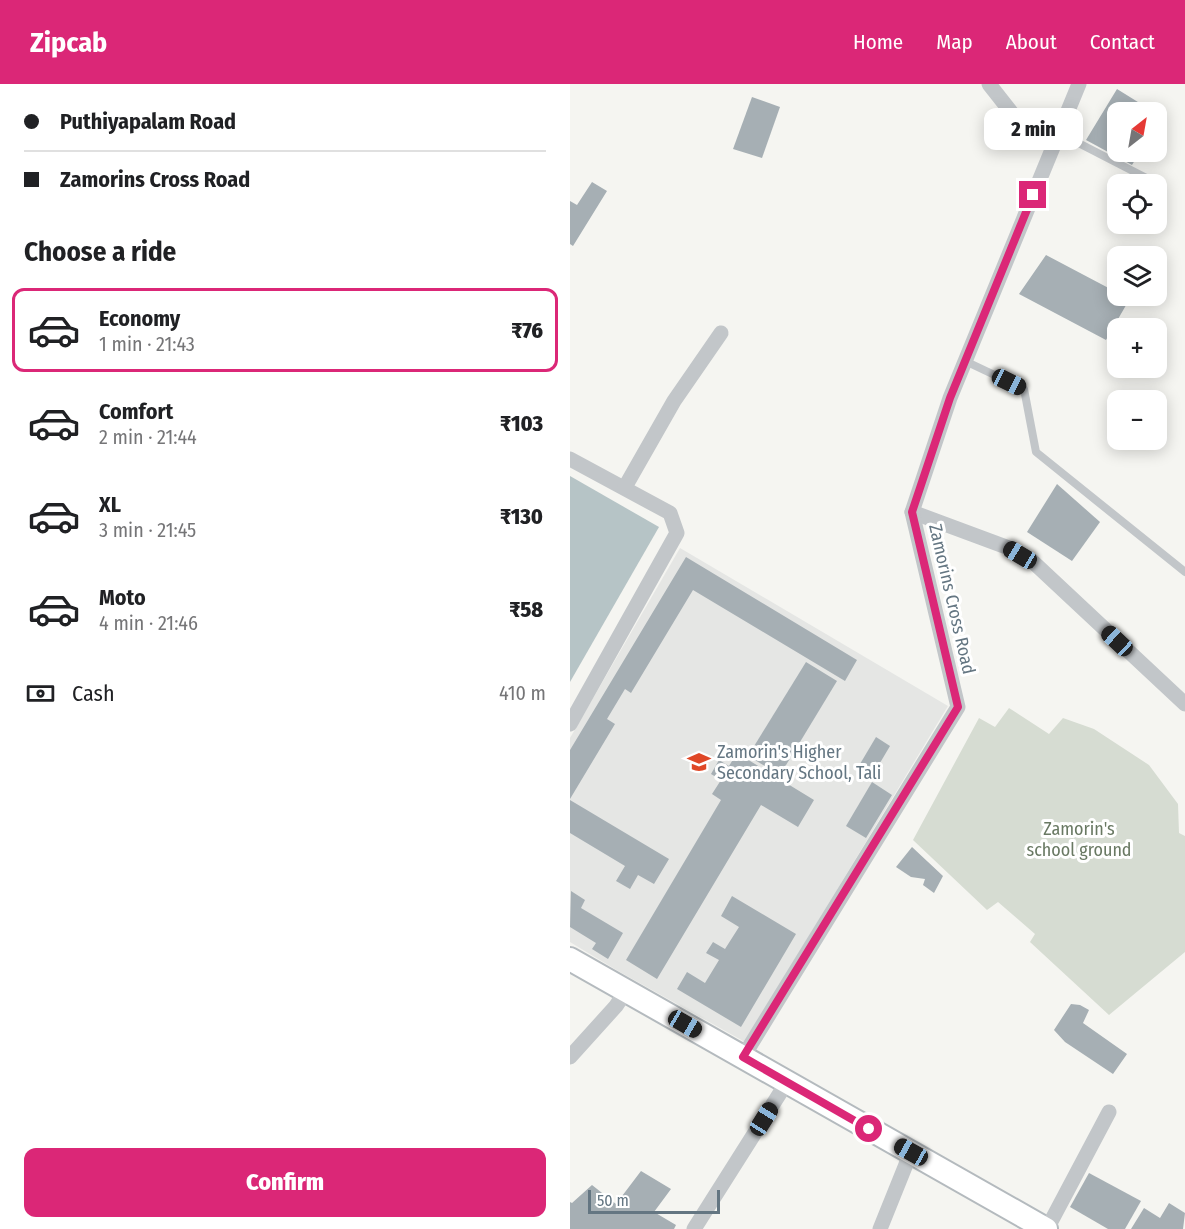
<!DOCTYPE html>
<html lang="en">
<head>
<meta charset="utf-8">
<style>
	body { margin:0; font-family:"Fira Sans Condensed",sans-serif; background:#f2f2f2; color:#202124; height:100vh; display:flex; flex-direction:column; font-size:22px; white-space:nowrap }
	* { box-sizing:border-box; margin:0 }
	p { font-size:20px; color:#757577 }
	.icon { flex:none; width:33px; height:33px; fill:none; stroke:currentColor; stroke-width:2; stroke-linecap:round; stroke-linejoin:round }
	.map { position:relative; flex:1; overflow:hidden }
	.side { display:flex; flex-direction:column; background:#fff; width:570px }
	.side>* { flex:none }
	.guide { display:grid; align-content:center; height:132px; padding:0 24px; background:#fff }
	.needle { width:39px; rotate:31deg }
	.controls { position:absolute; left:537px; top:18px; display:grid; gap:12px }
	.controls a { display:grid; place-items:center; width:60px; height:60px; border-radius:12px; background:#fff; box-shadow:0 3px 15px #0003; font-size:30px }
	.scale { position:absolute; left:18px; bottom:15px; width:132px; box-sizing:border-box; padding-left:6px; border:3px solid #647682; border-top:0; font-size:16px; line-height:21px; white-space:nowrap; color:#647682; -webkit-text-stroke:4px #fff; paint-order:stroke }
	.end { position:absolute; width:27px; height:27px; margin:-14px; border:8px solid #db2777; background:#fff; box-shadow:0 0 0 3px #fff }
	.from { border-radius:50% }
	.bubble { position:absolute; height:42px; border-radius:12px; background:#fff; box-shadow:0 3px 15px #0003; font-size:20px; font-weight:800; line-height:42px; text-align:center }
	.car { position:absolute; width:18px; height:36px; margin:-18px -9px; border-radius:8px; box-shadow:0 0 4px 2px #0007; background:linear-gradient(#222 24%,#8ab4d8 0 40%,#222 0 76%,#8ab4d8 0 86%,#222 0) }
	.guide b { display:flex; align-items:center; gap:21px; height:57px; font-size:22px }
	.guide b+b { border-top:2px solid #e0e0e0 }
	.guide i { width:15px; height:15px; background:#202124 }
	ul { padding:0; list-style:none }
	li { display:flex; align-items:center; gap:18px; height:84px; margin:0 12px 9px; padding:0 12px; border:3px solid transparent; border-radius:12px }
	li div { flex:1 }
	li b { display:block; font-size:22px }
	li em { font-style:normal; font-weight:800 }
	li.active { border-color:#db2777 }
	li>.icon { width:54px; height:54px; stroke-width:1.5 }
	h2 { padding:0 24px; font-size:27px; line-height:72px }
	.pay { display:flex; align-items:center; gap:15px; height:66px; padding:0 24px; font-size:22px }
	.pay p { margin-inline-start:auto }
	.primary-button { display:flex; gap:12px; margin-top:auto; padding:12px 24px }
	.primary-button a { flex:1; height:69px; border-radius:12px; background:#db2777; color:#fff; font-size:24px; font-weight:800; line-height:69px; text-align:center }
	header { display:flex; align-items:center; gap:36px; box-sizing:border-box; height:84px; padding:0 30px; background:#db2777; color:#fff }
	header strong { font-size:28px }
	nav { display:flex; gap:33px; margin-inline-start:auto; font-size:21px }
	main { display:flex; flex:1; min-height:0 }
	.map>svg:first-child { display:block }
	.built { fill:#e5e6e4 }
	.green { fill:#d6dcd2 }
	.water { fill:#b6c4c6 }
	.building { fill:#a6afb4 }
	.lines { fill:none; stroke-linecap:round; stroke-linejoin:round }
	.secondary-casing { stroke:#b4babe; stroke-width:26 }
	.lane { stroke:#c2c6c9; stroke-width:8 }
	.street { stroke:#c2c6c9; stroke-width:15 }
	.secondary { stroke:#fff; stroke-width:22 }
	.route { stroke:#db2777; stroke-width:8 }
	.labels { text-anchor:middle; stroke-width:6; stroke-linejoin:round; paint-order:stroke }
	.street-label { font-size:18px; fill:#647682; stroke:#fff }
	.poi-label { font-size:18px; fill:#647682; stroke:#fff; text-anchor:start }
	.park-label { font-size:18px; fill:#697963; stroke:#fff }
</style>
</head>
<body>
<header>
<strong>Zipcab</strong>
<nav><a>Home</a><a>Map</a><a>About</a><a>Contact</a></nav>
</header>
<main>
<section class="side">
<div class="guide">
<b><i class="from"></i>Puthiyapalam Road</b>
<b><i></i>Zamorins Cross Road</b>
</div>
<h2>Choose a ride</h2>
<ul>
<li class="active"><svg class="icon" aria-label="car" viewBox="0 0 24 24"><path d="M5 17H2v-5l4-1 3-4h7l3 4 3 1v5h-3M9 17h6M6 11h13"/><circle cx="7" cy="17" r="2"/><circle cx="17" cy="17" r="2"/></svg><div><b>Economy</b><p>1 min · 21:43</p></div><em>₹76</em></li>
<li><svg class="icon" aria-label="car" viewBox="0 0 24 24"><path d="M5 17H2v-5l4-1 3-4h7l3 4 3 1v5h-3M9 17h6M6 11h13"/><circle cx="7" cy="17" r="2"/><circle cx="17" cy="17" r="2"/></svg><div><b>Comfort</b><p>2 min · 21:44</p></div><em>₹103</em></li>
<li><svg class="icon" aria-label="car" viewBox="0 0 24 24"><path d="M5 17H2v-5l4-1 3-4h7l3 4 3 1v5h-3M9 17h6M6 11h13"/><circle cx="7" cy="17" r="2"/><circle cx="17" cy="17" r="2"/></svg><div><b>XL</b><p>3 min · 21:45</p></div><em>₹130</em></li>
<li><svg class="icon" aria-label="car" viewBox="0 0 24 24"><path d="M5 17H2v-5l4-1 3-4h7l3 4 3 1v5h-3M9 17h6M6 11h13"/><circle cx="7" cy="17" r="2"/><circle cx="17" cy="17" r="2"/></svg><div><b>Moto</b><p>4 min · 21:46</p></div><em>₹58</em></li>
</ul>
<div class="pay"><svg class="icon" aria-label="cash" viewBox="0 0 24 24"><path d="M3 7h18v10H3z"/><circle cx="12" cy="12" r="2"/></svg>Cash<p>410 m</p></div>
<div class="primary-button"><a>Confirm</a></div>
</section>
<div class="map">
<svg width="615" height="1145" viewBox="0 0 615 1145">
	<rect width="100%" height="100%" fill="#f5f5f1"/>
	<path class="built" d="M110 464 378 622 175 958 48 887 0 858V654Z"/>
	<path class="green" d="M439 624 479 650 493 634 524 645 579 681 608 720 609 749 615 752V868L539 931 460 858 465 850 428 818 417 826 343 756 409 634 425 643Z"/>
	<path class="water" d="M0 392 89 443 0 598Z"/>
	<g class="building">
		<path d="M547 5 584 28H548V68H570L562 81 516 56Z"/>
		<path d="M182 13 210 23 192 74 163 65Z"/>
		<path d="M22 98 37 107 3 162 0 160V117L7 121Z"/>
		<path d="M476 171 548 209V212L559 216 536 256 449 210Z"/>
		<path d="M487 400 530 438 502 477 457 448Z"/>
		<path d="M116 473 287 576 275 597 123 506 61 609 55 605 37 635 45 640 0 715V666Z"/>
		<path d="M236 578 267 597 210 691 178 672Z"/>
		<path d="M306 653 320 662 304 689 290 680Z"/>
		<path d="M167 669 244 716 228 743 191 721 87 895 56 876 151 716 142 710 151 696 141 690 149 676 159 682Z"/>
		<path d="M302 698 322 711 296 754 276 742Z"/>
		<path d="M0 716 99 775 84 800 68 791 60 805 46 797 55 782 0 749Z"/>
		<path d="M342 763 373 792 364 809 353 801 355 795 341 793 326 783Z"/>
		<path d="M1 807 15 816 11 824 53 849 38 875 22 865 26 859 0 843Z"/>
		<path d="M162 812 226 850 171 943 107 905 117 888 135 899 149 876 136 869 143 858 155 865 169 843 151 832Z"/>
		<path d="M501 920 510 921 519 926 513 939 557 970 543 990 495 958 484 946Z"/>
		<path d="M71 1087 101 1105 84 1128 106 1141 104 1145H0V1118L2 1119 22 1101 46 1120Z"/>
		<path d="M519 1089 571 1117 555 1145H538L500 1123Z"/>
		<path d="M599 1119 615 1129 613 1145H561L574 1124 590 1134Z"/>
	</g>
	<g class="lines">
		<g class="secondary-casing">
			<path id="secondary" d="M0 875 476 1145"/>
		</g>
		<g class="lane">
			<path d="M489 49 590 101"/>
			<path d="M395 277 454 305 466 368 615 488"/>
		</g>
		<g class="street">
			<path d="M419 0 445 33 472 42H492"/>
			<path d="M0 375 100 429 107 449 0 640"/>
			<path d="M55 403 104 317 151 249"/>
			<path d="M342 428 439 464 462 477 615 620"/>
			<path d="M0 973 46 922 56 907"/>
			<path d="M173 973 388 623 342 428 380 314 509 0"/>
			<path d="M124 1145 217 998"/>
			<path d="M310 1145 341 1068"/>
			<path d="M477 1145 539 1028"/>
		</g>
		<use href="#secondary" class="secondary"/>
	</g>
	<g class="lines">
		<path class="route" d="M299 1045 173 973 388 623 342 428 380 314 463 111"/>
	</g>
	<defs>
		<g id="school-bare" transform="scale(1.8)"><path d="M0-5L7-2L0 1L-7-2ZM-4 1L0 2.5L4 1V4Q0 6-4 4Z" fill="#df4726" stroke="#fff" stroke-width="2.5" paint-order="stroke"/></g>
	</defs>
	<g fill-rule="evenodd">
		<use href="#school-bare" x="129" y="678"/>
	</g>
	<g class="labels">
		<g class="street-label">
			<text transform="translate(382 515) rotate(77)" y="6">Zamorins Cross Road</text>
		</g>
		<g class="poi-label">
			<text x="147" y="674">Zamorin's Higher<tspan x="147" dy="21">Secondary School, Tali</tspan></text>
		</g>
		<g class="park-label">
			<text x="509" y="751">Zamorin's<tspan x="509" dy="21">school ground</tspan></text>
		</g>
	</g>
</svg>
<div class="controls">
<a><svg class="needle" viewBox="-14 -14 28 28"><path d="M0-13l5 13h-10z" fill="#e53935"/><path d="M0 13l5-13h-10z" fill="#757577"/></svg></a>
<a><svg class="icon" aria-label="locate" viewBox="0 0 24 24"><circle cx="12" cy="12" r="6"/><path d="M12 2v4M12 18v4M2 12h4M18 12h4"/></svg></a>
<a><svg class="icon" aria-label="layers" viewBox="0 0 24 24"><path d="M12 4l9 5-9 5-9-5zM3 14l9 5 9-5"/></svg></a>
<a>+</a>
<a>−</a>
</div>
<div class="scale">50 m</div>
<i class="end from" style="left:299px;top:1045px"></i>
<i class="end" style="left:463px;top:111px"></i>
<div class="bubble" style="left:414px;top:24px;width:99px">2 min</div>
<i class="car" style="left:439px;top:298px;rotate:116deg"></i>
<i class="car" style="left:450px;top:471px;rotate:301deg"></i>
<i class="car" style="left:547px;top:557px;rotate:313deg"></i>
<i class="car" style="left:115px;top:940px;rotate:120deg"></i>
<i class="car" style="left:194px;top:1035px;rotate:32deg"></i>
<i class="car" style="left:341px;top:1068px;rotate:299deg"></i>
</div>
</main>
</body>
</html>
